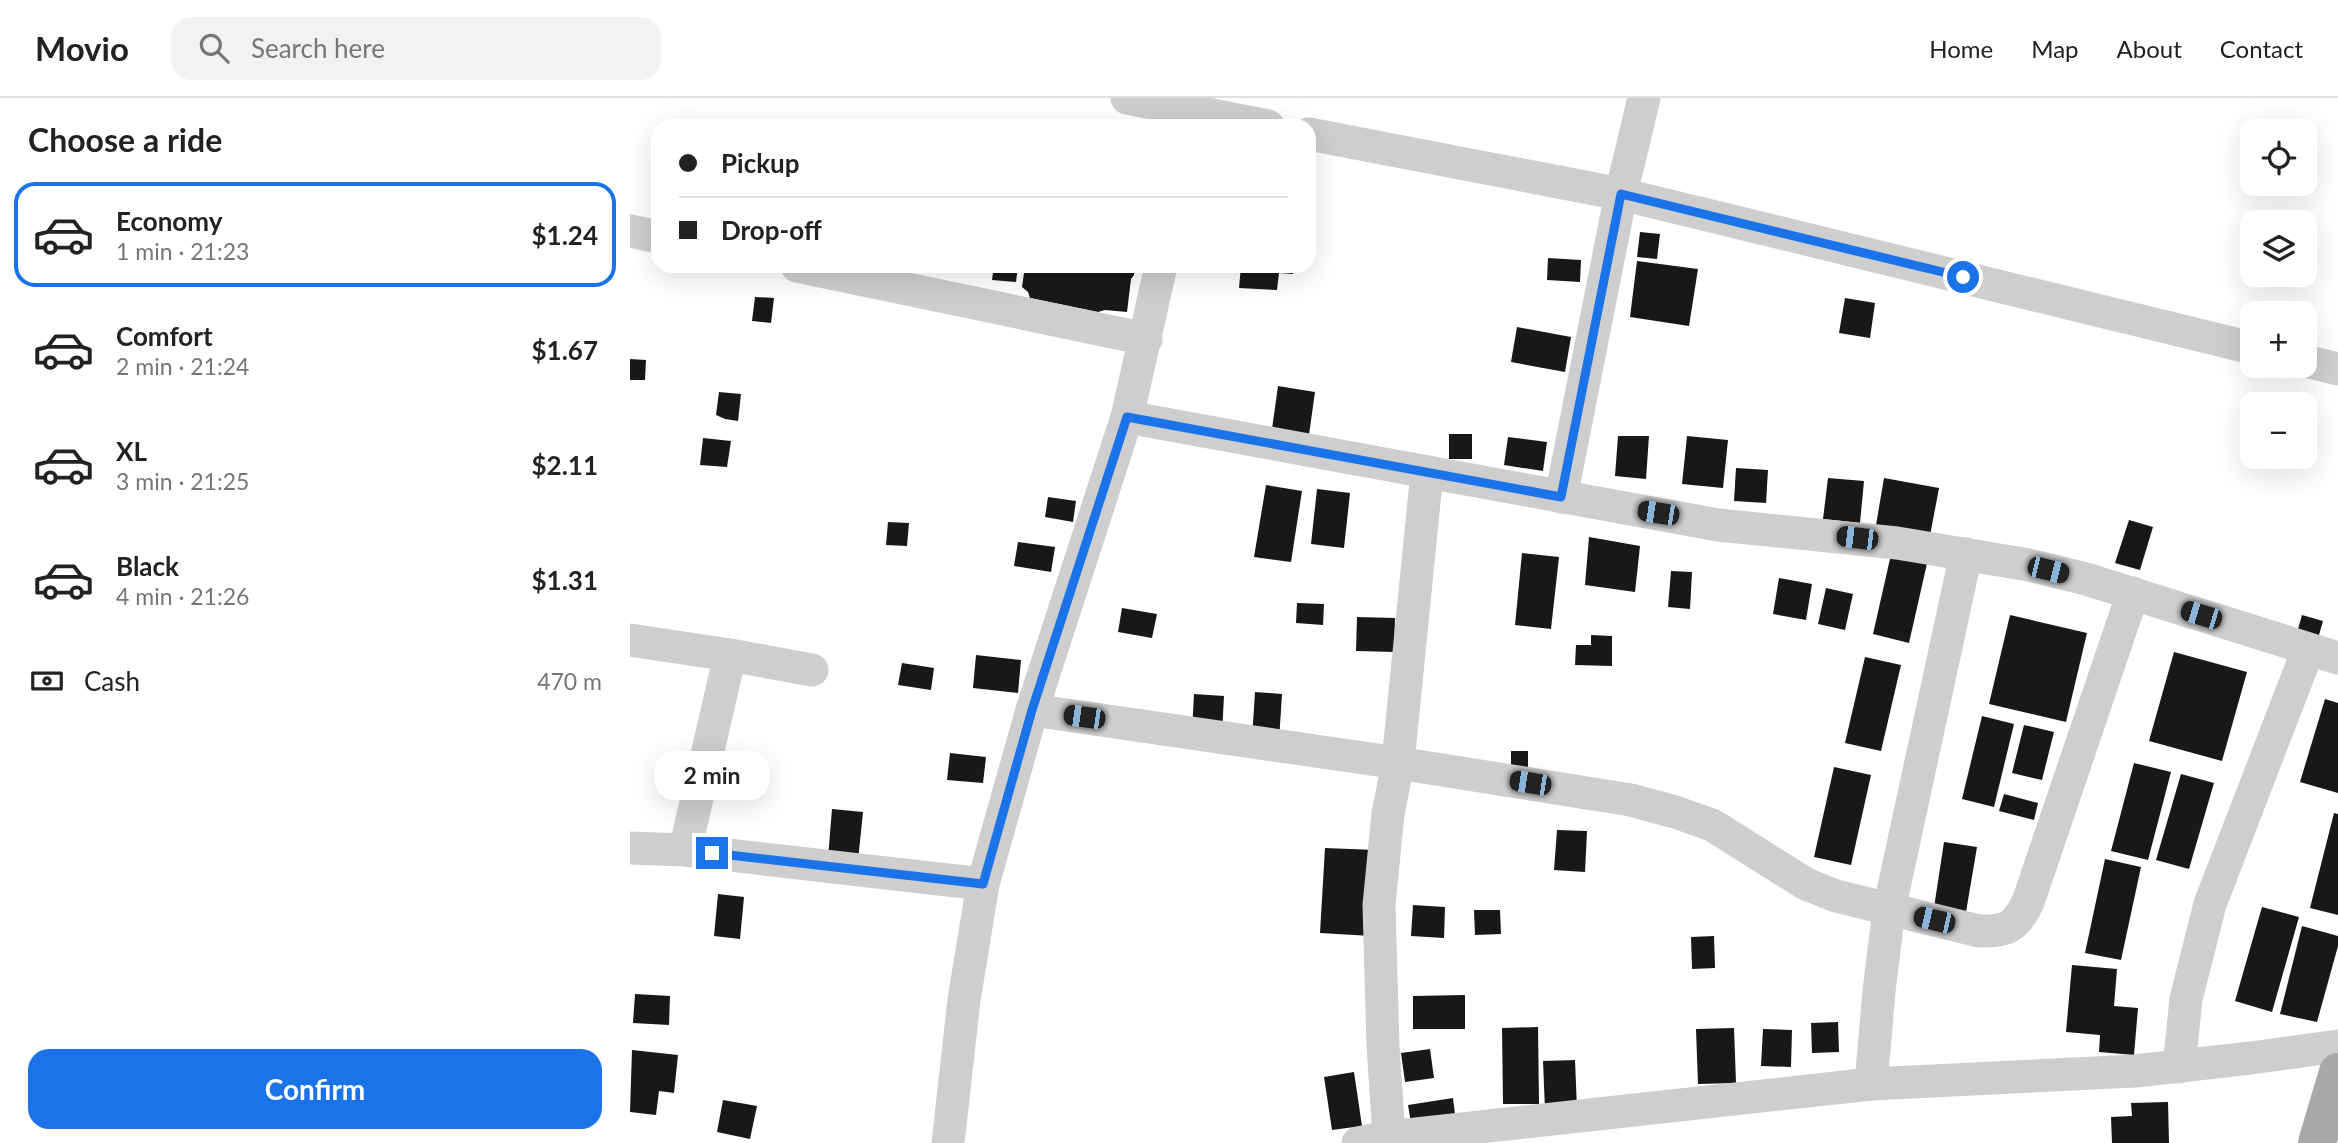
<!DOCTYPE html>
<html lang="en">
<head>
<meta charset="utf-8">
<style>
	body { margin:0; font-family:Lato,sans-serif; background:#f2f2f2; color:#222; height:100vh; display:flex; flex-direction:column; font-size:26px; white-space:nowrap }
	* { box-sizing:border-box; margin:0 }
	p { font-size:23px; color:#767676 }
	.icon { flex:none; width:38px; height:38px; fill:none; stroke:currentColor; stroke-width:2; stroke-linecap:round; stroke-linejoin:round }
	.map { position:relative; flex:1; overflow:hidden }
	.panel { display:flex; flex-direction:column; background:#fff; width:630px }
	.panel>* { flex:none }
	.banner { position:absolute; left:21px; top:21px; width:665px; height:154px; border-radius:21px; box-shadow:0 7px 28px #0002; display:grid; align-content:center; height:154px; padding:0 28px; background:#fff }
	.buttons { position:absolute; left:1610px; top:21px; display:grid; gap:14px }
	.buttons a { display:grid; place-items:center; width:77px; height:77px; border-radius:14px; background:#fff; box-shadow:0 7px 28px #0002; font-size:35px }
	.end { position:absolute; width:32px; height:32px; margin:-16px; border:9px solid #1a73e8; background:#fff; box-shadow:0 0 0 4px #fff }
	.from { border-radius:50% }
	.bubble { position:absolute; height:49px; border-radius:21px; background:#fff; box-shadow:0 7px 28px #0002; font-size:23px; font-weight:700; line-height:49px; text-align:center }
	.car { position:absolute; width:21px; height:42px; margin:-21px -10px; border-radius:9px; box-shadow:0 0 5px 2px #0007; background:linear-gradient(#222 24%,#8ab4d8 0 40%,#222 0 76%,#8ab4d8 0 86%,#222 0) }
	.banner b { display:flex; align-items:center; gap:24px; height:66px; font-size:26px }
	.banner b+b { border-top:2px solid #e0e0e0 }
	.banner i { width:18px; height:18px; background:#222 }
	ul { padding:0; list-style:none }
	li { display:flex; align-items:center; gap:21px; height:105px; margin:0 14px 10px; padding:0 14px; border:4px solid transparent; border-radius:21px }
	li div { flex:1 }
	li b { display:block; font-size:26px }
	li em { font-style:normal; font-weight:700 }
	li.active { border-color:#1a73e8 }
	li>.icon { width:63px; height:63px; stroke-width:1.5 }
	h2 { padding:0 28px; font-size:32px; line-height:84px }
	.pay { display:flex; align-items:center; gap:18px; height:77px; padding:0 28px; font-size:26px }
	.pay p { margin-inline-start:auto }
	.button { display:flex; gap:14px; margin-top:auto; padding:14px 28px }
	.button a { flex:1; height:80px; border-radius:21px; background:#1a73e8; color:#fff; font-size:28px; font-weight:700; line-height:80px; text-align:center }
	header { display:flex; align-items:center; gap:42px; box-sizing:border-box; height:98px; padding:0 35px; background:#fff; border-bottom:2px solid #e0e0e0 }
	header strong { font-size:33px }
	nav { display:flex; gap:38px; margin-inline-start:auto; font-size:24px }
	.search { width:490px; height:63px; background:#f2f2f2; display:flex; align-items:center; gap:18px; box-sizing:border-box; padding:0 24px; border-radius:21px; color:#767676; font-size:26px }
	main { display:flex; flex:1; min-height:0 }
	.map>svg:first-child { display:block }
	.building { fill:#181818 }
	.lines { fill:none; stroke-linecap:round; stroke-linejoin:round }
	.minor { stroke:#cecece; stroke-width:33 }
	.major { stroke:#a9a9a9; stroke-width:38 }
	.route { stroke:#1a73e8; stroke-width:9 }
</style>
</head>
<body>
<header>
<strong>Movio</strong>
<div class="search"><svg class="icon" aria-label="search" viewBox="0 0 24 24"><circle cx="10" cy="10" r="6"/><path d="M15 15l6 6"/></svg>Search here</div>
<nav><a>Home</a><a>Map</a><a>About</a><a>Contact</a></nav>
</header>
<main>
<section class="panel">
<h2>Choose a ride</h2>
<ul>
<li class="active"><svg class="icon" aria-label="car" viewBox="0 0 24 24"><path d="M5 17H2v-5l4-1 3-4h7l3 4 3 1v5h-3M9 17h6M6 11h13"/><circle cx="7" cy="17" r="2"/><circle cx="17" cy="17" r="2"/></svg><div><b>Economy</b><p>1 min · 21:23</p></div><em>$1.24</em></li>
<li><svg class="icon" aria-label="car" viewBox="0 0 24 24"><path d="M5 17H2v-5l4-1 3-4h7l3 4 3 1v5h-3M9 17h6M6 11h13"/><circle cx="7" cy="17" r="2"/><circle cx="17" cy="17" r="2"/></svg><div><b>Comfort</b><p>2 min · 21:24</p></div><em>$1.67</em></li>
<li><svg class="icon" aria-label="car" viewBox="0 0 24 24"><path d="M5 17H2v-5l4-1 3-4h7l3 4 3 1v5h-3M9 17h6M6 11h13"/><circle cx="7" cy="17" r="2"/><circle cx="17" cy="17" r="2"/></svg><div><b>XL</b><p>3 min · 21:25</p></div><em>$2.11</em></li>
<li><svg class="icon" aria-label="car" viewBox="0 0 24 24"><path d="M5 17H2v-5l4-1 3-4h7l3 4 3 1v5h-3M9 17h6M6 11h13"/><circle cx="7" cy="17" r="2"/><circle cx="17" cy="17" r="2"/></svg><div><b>Black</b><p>4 min · 21:26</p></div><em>$1.31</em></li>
</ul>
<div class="pay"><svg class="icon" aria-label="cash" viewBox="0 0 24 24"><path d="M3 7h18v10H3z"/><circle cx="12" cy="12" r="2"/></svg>Cash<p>470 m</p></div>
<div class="button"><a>Confirm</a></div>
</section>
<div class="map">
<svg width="1708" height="1045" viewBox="0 0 1708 1045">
	<rect width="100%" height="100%" fill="#fff"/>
	<g class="building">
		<path d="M1010 134 1030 136 1027 161 1007 159Z"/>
		<path d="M918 160 951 162 950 184 917 182Z"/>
		<path d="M1007 163 1068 171 1059 228 1000 219Z"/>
		<path d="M364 168H388L386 184 362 182Z"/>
		<path d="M395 168H505L504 177 501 181 497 214 475 212 468 214 400 200 398 194 392 189Z"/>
		<path d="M611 168H663V176L649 175 647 192 609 190Z"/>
		<path d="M125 199 144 200 141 225 122 223Z"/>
		<path d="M1215 200 1245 205 1240 240 1209 235Z"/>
		<path d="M887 229 941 239 935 274 881 264Z"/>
		<path d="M0 261 16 262 15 282H0Z"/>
		<path d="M648 288 685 294 678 344 641 338Z"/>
		<path d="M89 294 111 296 108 323 95 321 86 317Z"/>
		<rect x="819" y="336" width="23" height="25"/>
		<path d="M988 338H1019L1016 381 985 378Z"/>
		<path d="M1057 338 1098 342 1093 390 1052 386Z"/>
		<path d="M878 339 917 344 913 373 874 367Z"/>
		<path d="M73 340 101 343 97 369 70 367Z"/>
		<path d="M1106 370 1138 372 1136 405 1104 403Z"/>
		<path d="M1198 380 1234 383 1230 425 1193 421Z"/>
		<path d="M1254 380 1309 390 1299 443 1245 433Z"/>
		<path d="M636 387 672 393 661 464 624 459Z"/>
		<path d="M687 391 720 395 714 450 681 446Z"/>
		<path d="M418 399 446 403 443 424 415 419Z"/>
		<path d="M1499 422 1523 429 1510 472 1485 465Z"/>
		<path d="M258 424 279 425 277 448 256 447Z"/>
		<path d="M959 439 1010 448 1005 494 955 487Z"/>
		<path d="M388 444 425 449 421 474 384 468Z"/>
		<path d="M1262 452 1298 461 1279 545 1243 536Z"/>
		<path d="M892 455 929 459 921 531 885 527Z"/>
		<path d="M1041 473 1062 474 1060 511 1038 509Z"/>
		<path d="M1149 480 1182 486 1176 522 1143 516Z"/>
		<path d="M1196 490 1223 496 1215 532 1188 526Z"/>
		<path d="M667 505 694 506 693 527 666 525Z"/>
		<path d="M492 510 527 516 522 540 488 534Z"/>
		<path d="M1380 517 1457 535 1436 624 1359 606Z"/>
		<path d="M1672 517 1693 523 1687 544 1666 538Z"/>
		<path d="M727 519 765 520 764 554 726 553Z"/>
		<path d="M961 537 982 538V568L945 567 946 547H961Z"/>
		<path d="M1544 554 1617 574 1592 663 1519 643Z"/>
		<path d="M346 557 391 562 388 595 343 590Z"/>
		<path d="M1235 559 1271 567 1251 653 1215 645Z"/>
		<path d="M272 565 304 570 301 592 268 587Z"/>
		<path d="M625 594 652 596 649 643 622 641Z"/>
		<path d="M564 596 594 598 592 636 562 634Z"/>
		<path d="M1695 601 1708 605V695L1670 684Z"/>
		<path d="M1352 618 1384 626 1364 709 1332 701Z"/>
		<path d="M1394 627 1424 634 1412 682 1382 675Z"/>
		<path d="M881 653H898V678L881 677Z"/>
		<path d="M320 655 356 659 353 685 317 682Z"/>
		<path d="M1504 665 1541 674 1518 762 1481 753Z"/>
		<path d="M1204 669 1241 677 1221 767 1184 759Z"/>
		<path d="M1551 676 1584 685 1559 771 1526 762Z"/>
		<path d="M1374 696 1408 705 1404 722 1369 713Z"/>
		<path d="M202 711 233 714 228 763 198 760Z"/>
		<path d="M1704 715 1708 716V817L1680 810Z"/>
		<path d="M927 732 957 733 955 774 924 772Z"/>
		<path d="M1314 744 1347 749 1335 820 1303 816Z"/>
		<path d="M695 750 746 752 741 838 690 835Z"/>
		<path d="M1475 761 1511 769 1491 862 1455 855Z"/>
		<path d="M88 796 114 799 110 841 84 838Z"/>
		<path d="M783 807 815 809 814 840 781 838Z"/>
		<path d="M1632 809 1669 819 1642 914 1605 903Z"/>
		<path d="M844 812H870L871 836 845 837Z"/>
		<path d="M1672 828 1708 838V848L1687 924 1650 916Z"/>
		<path d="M1084 838 1085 870 1062 871 1061 839Z"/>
		<path d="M1442 867 1487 871 1484 908 1508 910 1504 957 1469 954 1470 937 1436 934Z"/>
		<path d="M5 896 40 898 39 927 3 925Z"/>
		<path d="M835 897V931H783V898Z"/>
		<path d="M1208 924 1209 954 1182 955 1181 925Z"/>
		<path d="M908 929 909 1006H873L872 930Z"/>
		<path d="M1104 930 1106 985 1068 986 1066 931Z"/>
		<path d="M1133 931 1162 932 1161 969 1131 968Z"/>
		<path d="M800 951 804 980 775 984 771 955Z"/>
		<path d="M2 952 48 957 44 995 29 993 26 1017 0 1014Z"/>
		<path d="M945 962 947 1011 915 1012 913 963Z"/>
		<path d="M724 974 732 1028 702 1032 694 979Z"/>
		<path d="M823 1000 826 1024 782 1031 778 1007Z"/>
		<path d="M93 1002 127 1008 120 1041 87 1034Z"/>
		<path d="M1538 1004 1539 1045H1482L1481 1019 1502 1018 1501 1005Z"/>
	</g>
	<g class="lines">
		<g class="minor">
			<path d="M497 0 638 28"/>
			<path d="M679 36 991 96 1622 250"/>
			<path d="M0 133 28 139"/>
			<path d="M167 168 516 241"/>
			<path d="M1675 263 1708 271"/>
			<path d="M497 319 1088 427 1267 445 1399 467 1456 481 1708 560"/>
			<path d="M931 399 991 96 1014 0"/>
			<path d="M0 542 100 557"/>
			<path d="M402 612 768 665 1001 702 1045 714 1082 727 1176 786 1206 798 1349 833C1378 833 1385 830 1398 804L1503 495"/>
			<path d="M0 750 55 752 353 786"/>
			<path d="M55 752 100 557 182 572"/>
			<path d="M1549 969 1556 901 1580 806 1678 552"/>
			<path d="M1241 986 1249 893 1259 812 1336 456"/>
			<path d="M759 1039 753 948 749 807 758 716 768 665 797 374"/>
			<path d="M318 1045 334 902 353 786 402 612 497 319 531 168"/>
			<path d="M728 1045 759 1039 1241 986 1505 973 1621 960 1708 948"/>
		</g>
		<path class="major" d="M1687 1045 1708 974"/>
	</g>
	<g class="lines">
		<path class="route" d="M82 755 353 786 402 612 497 319 931 399 991 96 1333 179"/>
	</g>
</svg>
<div class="buttons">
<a><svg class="icon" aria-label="locate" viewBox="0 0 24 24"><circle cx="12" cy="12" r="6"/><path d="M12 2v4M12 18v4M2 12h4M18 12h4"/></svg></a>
<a><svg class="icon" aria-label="layers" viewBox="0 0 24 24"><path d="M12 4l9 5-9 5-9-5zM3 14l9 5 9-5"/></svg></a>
<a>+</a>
<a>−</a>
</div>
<i class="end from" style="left:1333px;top:179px"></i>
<i class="end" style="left:82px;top:755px"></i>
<div class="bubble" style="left:24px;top:653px;width:116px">2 min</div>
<i class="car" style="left:1028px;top:415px;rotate:279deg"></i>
<i class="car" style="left:1227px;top:440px;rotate:277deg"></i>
<i class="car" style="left:1418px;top:472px;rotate:104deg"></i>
<i class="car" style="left:1571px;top:517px;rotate:287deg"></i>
<i class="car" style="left:454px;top:619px;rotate:278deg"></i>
<i class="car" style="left:900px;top:685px;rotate:279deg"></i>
<i class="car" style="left:1304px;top:822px;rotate:283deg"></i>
<div class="banner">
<b><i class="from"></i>Pickup</b>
<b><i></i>Drop-off</b>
</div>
</div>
</main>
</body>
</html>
